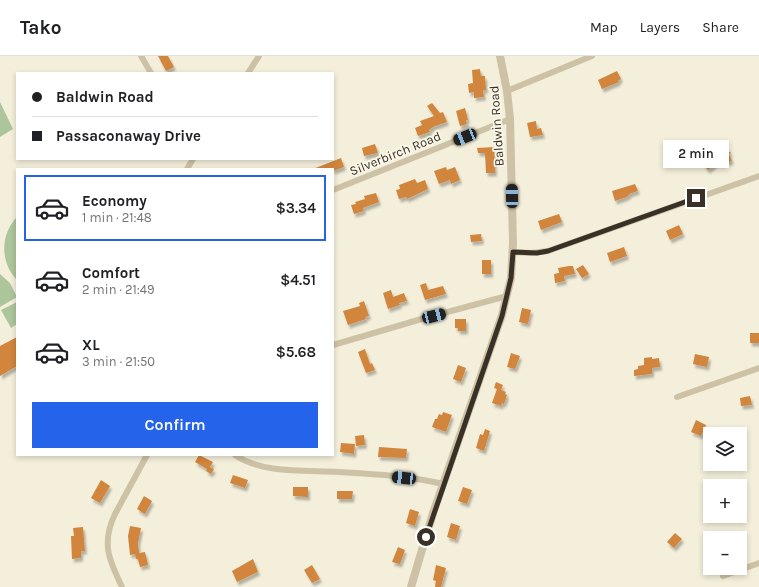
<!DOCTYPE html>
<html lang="en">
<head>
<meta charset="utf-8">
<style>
	body { margin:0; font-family:Karla,sans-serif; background:#f6f6f6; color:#202124; height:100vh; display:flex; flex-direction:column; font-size:15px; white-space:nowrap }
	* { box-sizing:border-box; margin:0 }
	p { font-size:13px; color:#757577 }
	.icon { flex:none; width:22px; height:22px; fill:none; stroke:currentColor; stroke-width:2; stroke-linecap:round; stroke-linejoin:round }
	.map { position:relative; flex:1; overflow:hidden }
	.details { position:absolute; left:16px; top:112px; width:318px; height:288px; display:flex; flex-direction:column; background:#fff; border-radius:0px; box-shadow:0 2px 6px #0003 }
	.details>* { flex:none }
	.top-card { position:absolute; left:16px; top:16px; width:318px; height:88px; border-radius:0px; box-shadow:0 2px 6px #0003; display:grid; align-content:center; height:88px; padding:0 16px; background:#fff }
	.fabs { position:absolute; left:703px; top:371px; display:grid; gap:8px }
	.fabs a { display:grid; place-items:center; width:44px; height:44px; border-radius:0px; background:#fff; box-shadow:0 2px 6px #0003; font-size:20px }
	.end { position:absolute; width:18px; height:18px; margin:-9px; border:5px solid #393127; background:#fff; box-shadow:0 0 0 2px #fff }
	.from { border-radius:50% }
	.bubble { position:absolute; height:28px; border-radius:0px; background:#fff; box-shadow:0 2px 6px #0003; font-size:13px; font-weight:600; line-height:28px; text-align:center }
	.car { position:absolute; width:12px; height:24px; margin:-12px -6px; border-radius:5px; box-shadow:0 0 3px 1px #0007; background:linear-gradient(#222 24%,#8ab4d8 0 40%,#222 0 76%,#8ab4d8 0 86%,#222 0) }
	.top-card b { display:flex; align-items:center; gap:14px; height:38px; font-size:15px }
	.top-card b+b { border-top:1px solid #e0e0e0 }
	.top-card i { width:10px; height:10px; background:#202124 }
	ul { padding:7px 0 0; list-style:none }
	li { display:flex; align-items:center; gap:12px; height:66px; margin:0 8px 6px; padding:0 8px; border:2px solid transparent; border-radius:0px }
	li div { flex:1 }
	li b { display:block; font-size:15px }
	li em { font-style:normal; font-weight:600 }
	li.on { border-color:#2563eb }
	li>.icon { width:36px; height:36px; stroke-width:1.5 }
	.cta { display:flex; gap:8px; margin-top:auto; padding:8px 16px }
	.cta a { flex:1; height:46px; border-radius:0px; background:#2563eb; color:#fff; font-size:16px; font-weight:600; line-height:46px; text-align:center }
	header { display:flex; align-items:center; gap:24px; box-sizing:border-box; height:56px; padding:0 20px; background:#fff; border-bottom:1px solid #e0e0e0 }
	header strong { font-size:19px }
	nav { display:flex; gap:22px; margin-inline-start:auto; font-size:14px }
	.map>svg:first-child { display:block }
	.green { fill:#acc59a }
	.building { fill:#d1853d; filter:url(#shadow) }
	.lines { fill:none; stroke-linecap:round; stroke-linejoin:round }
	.minor { stroke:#cec2a6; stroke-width:6 }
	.tertiary { stroke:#cec2a6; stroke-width:8 }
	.route { stroke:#393127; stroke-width:5 }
	.labels { text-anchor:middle; stroke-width:3.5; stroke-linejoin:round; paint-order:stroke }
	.street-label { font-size:13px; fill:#393127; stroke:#fbf7e8 }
</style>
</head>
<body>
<header>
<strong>Tako</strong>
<nav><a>Map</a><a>Layers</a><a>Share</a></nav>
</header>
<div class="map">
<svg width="759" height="531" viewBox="0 0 759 531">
	<defs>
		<filter id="shadow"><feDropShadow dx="2" dy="3.5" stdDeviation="1" flood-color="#0004"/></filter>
	</defs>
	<rect width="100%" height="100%" fill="#f4efdb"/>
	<g class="green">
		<path d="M0 46 13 73 0 81Z"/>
		<path d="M17 161V224C0 207 0 178 17 161Z"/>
		<path d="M0 218 10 227 17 241 0 251Z"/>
		<path d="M17 246V268L11 272 1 254Z"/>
	</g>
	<g class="building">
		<path d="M158 0H168L174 11 166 15Z"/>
		<path d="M480 13 481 20H485L486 34H483L484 41 474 42V36L469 37 468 28 473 27 472 14Z"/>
		<path d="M617 15 621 23 618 25 619 26 602 33 598 24Z"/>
		<path d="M432 47 440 57 443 56 447 66 433 71 429 74 430 76 418 80 415 72 422 69 420 65 434 60 427 50Z"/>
		<path d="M465 52 468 64H466L467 68 460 70 456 55Z"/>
		<path d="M536 65 537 73 541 72 543 79 530 81 527 67Z"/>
		<path d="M375 88 378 97 364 100 362 92Z"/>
		<path d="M494 91 495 117H486L485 97H478L477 92Z"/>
		<path d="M728 92 729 96H731L729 98 732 105 720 108V105L708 114 703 108 712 102 723 98 722 94Z"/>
		<path d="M341 102 344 111 333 115V113H313Z"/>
		<path d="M446 111 447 114 455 111 460 124 451 128 450 124 439 128 434 115Z"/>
		<path d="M415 123 417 127 425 124 428 133 407 143 406 141 399 143 396 134 400 133 399 129Z"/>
		<path d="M635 128 638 135 629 138 630 139 627 140V141L615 145 612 135Z"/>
		<path d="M376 137 379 146 363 152 364 155 354 158 351 149 356 148 355 146 365 143 364 140Z"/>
		<path d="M559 158 562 166 541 174 538 165Z"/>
		<path d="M679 169 683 178 670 184 666 175Z"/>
		<path d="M481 178 482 185 471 186 470 179Z"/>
		<path d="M624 191 627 200 610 206 607 197Z"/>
		<rect x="482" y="204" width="9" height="14"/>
		<path d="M583 209 589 218 582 222 576 213Z"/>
		<path d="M569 210H573L575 218 564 220 565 225 555 227 554 218 559 217 558 212Z"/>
		<path d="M426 227 428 234 443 230 446 238 425 244 420 229Z"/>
		<path d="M391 234 393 241 404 237 407 245 399 247 400 249 388 253 383 237Z"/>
		<path d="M364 245 369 260 365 261 366 263 348 269 343 255 360 250 359 247Z"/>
		<path d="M522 252 531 254 528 268 519 266Z"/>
		<path d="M455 263H466V275H458V272H455Z"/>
		<rect x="750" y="277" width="9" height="10"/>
		<path d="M17 281V310L0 320V290Z"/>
		<path d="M365 293 370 308 372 307 375 314 366 317 358 296Z"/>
		<path d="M511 297 520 300 515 313 507 311Z"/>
		<path d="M695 298 709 301 707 311 693 308Z"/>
		<path d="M652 301V303L659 302 660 311 652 312V318L634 320V314L638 313V310L644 309V302Z"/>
		<path d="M458 309 466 312 461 326 453 323Z"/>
		<path d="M496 326 503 329 501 334 506 336 505 338 507 339 504 348 502 347 501 350 492 347 497 333 494 332Z"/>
		<path d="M750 340 752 349 741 350 740 342Z"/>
		<path d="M443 356 452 359 446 376 432 371 435 363H437L439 358 442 359Z"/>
		<path d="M696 364 706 369 701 380 691 376Z"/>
		<path d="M485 373 490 375 484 395 476 392 480 378 483 379Z"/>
		<path d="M364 379 365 389 356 390 355 380Z"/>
		<path d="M341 387 355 388 354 398 340 396Z"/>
		<path d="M379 391 407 393 406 402 378 401Z"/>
		<path d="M199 399 213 406 210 411 214 413 211 418 206 415 207 413 195 406Z"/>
		<path d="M233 419 248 424 245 432 230 427Z"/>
		<path d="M101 424 110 430 100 447 91 442Z"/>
		<path d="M293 431H308V441L293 440Z"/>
		<path d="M463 431 472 434 467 448 458 445Z"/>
		<path d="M337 435H353L352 443H337Z"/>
		<path d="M144 440 152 445 145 458 137 453Z"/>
		<path d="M410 453 419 456 415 470 406 467Z"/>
		<path d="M451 467 460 470 456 484 447 481Z"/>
		<path d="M130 470 141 472 138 487 139 497 145 496 148 509 140 511 138 503H136L135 498 130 499 128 480Z"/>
		<path d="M83 471 85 495H81V502L72 503 71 480H74L73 472Z"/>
		<path d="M675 477 682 483 674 492 667 486Z"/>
		<path d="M398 491 405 494 400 508 392 506Z"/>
		<path d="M253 503 258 516 237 526 232 515Z"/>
		<path d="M312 509 320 523 312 527 304 514Z"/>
		<path d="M436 509 446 512 441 531H435L436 525 433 524Z"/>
	</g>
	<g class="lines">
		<g class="minor">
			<path d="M141 0 151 17"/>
			<path d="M248 17 259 0"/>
			<path d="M507 35 592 0"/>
			<path d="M187 113 193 103"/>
			<path d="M333 134 510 63"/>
			<path d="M513 196 531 197 548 195 759 120"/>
			<path d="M333 289 425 262 507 240"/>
			<path d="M677 341 759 312"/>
			<path d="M235 399C263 418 306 414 339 416 374 418 409 420 443 428"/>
			<path d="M723 520 759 507"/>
			<path d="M122 531C109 504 101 487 115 458L147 399"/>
		</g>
		<path class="tertiary" d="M411 531 433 457 502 259 511 222 513 187 510 63 507 35 500 0"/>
	</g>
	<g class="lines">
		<path class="route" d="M426 481 502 260 511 222 513 196 537 197 548 195 696 142"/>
	</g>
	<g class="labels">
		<g class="street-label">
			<text transform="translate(496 70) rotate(-94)" y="5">Baldwin Road</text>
			<text transform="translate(395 97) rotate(-22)" y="5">Silverbirch Road</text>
		</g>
	</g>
</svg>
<div class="fabs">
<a><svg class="icon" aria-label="layers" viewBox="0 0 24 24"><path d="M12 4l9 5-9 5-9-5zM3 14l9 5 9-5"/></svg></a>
<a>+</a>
<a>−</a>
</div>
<i class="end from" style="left:426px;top:481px"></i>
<i class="end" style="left:696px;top:142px"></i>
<div class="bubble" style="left:663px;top:84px;width:66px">2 min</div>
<i class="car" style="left:465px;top:81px;rotate:248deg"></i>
<i class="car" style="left:512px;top:140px;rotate:359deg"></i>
<i class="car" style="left:434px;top:260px;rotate:76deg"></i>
<i class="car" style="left:404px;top:422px;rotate:276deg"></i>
<div class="top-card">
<b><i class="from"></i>Baldwin Road</b>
<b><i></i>Passaconaway Drive</b>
</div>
<section class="details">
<ul>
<li class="on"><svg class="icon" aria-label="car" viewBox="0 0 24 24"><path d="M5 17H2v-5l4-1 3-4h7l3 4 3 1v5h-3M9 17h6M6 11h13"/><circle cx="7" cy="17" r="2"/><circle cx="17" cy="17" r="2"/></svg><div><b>Economy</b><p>1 min · 21:48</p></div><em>$3.34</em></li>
<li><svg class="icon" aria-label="car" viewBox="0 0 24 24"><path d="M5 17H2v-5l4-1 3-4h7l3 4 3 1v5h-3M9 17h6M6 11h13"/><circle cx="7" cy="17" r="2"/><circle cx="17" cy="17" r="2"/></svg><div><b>Comfort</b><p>2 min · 21:49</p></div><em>$4.51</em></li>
<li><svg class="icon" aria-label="car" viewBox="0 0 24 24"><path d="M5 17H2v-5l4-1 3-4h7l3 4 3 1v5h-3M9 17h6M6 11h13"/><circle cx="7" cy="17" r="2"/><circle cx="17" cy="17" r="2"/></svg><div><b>XL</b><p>3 min · 21:50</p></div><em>$5.68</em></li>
</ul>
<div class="cta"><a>Confirm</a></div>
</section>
</div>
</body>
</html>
